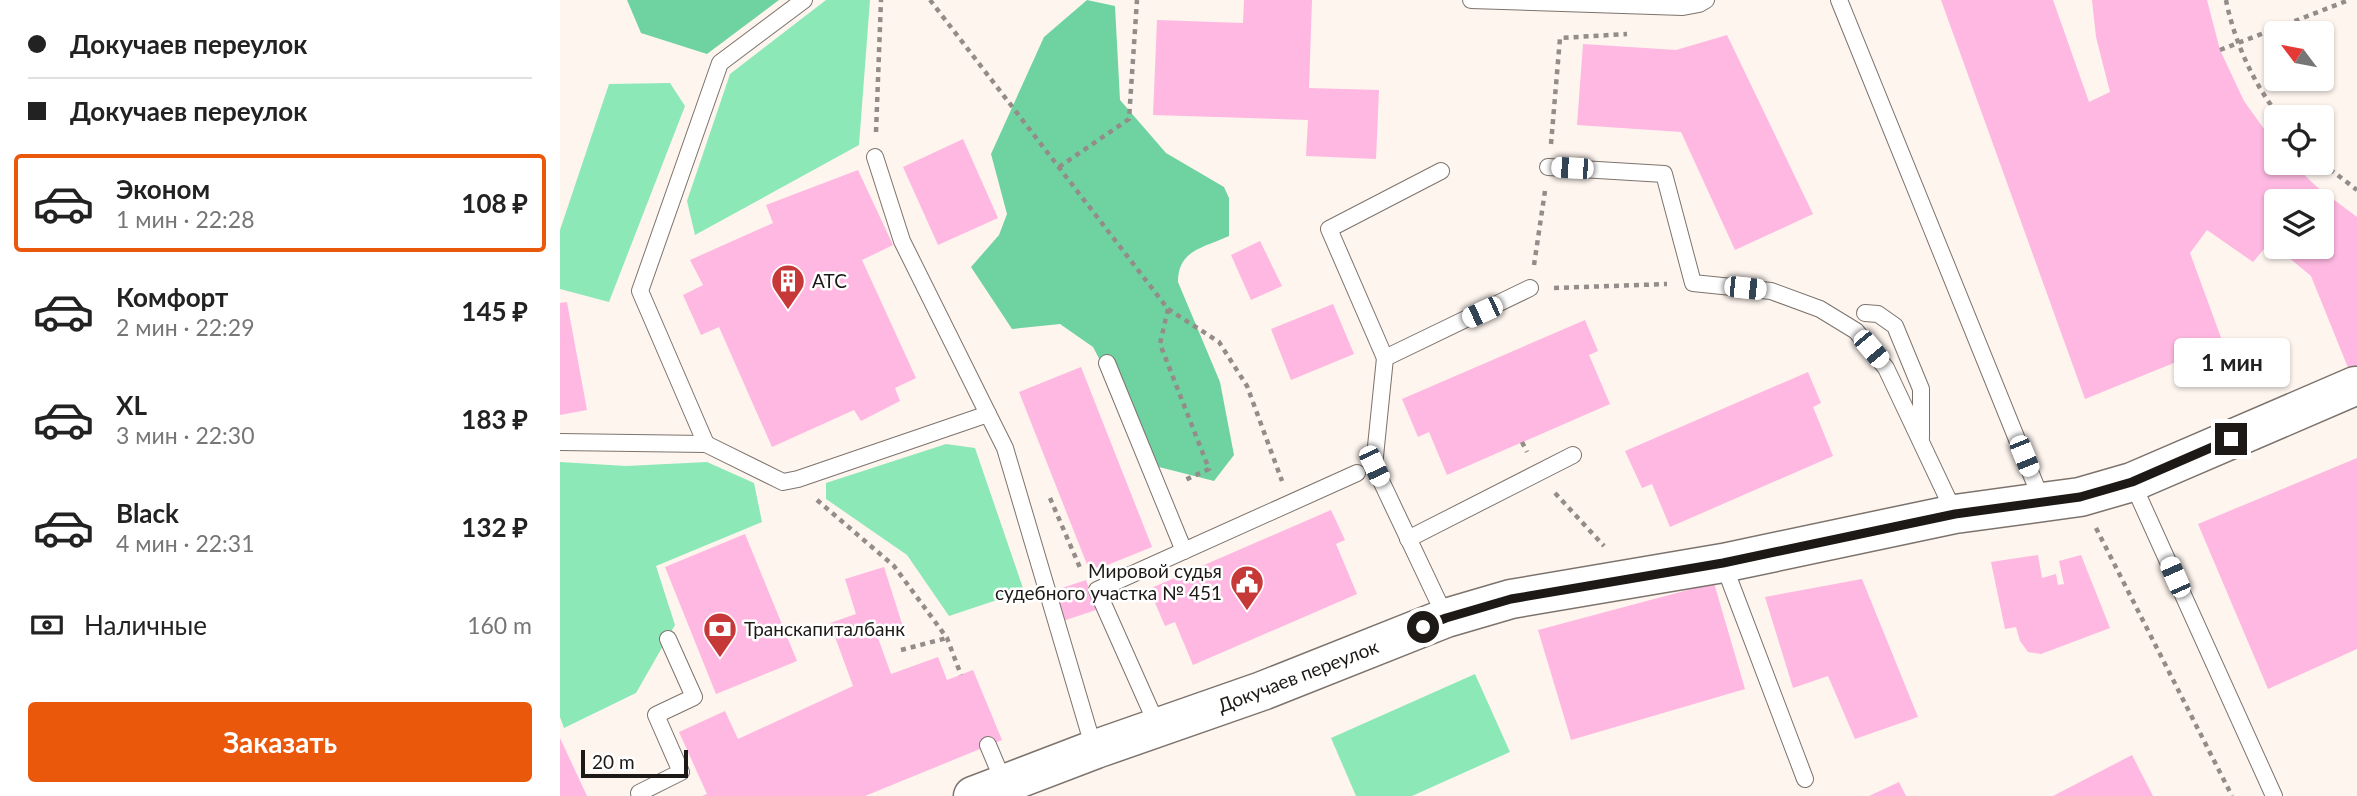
<!DOCTYPE html>
<html lang="ru">
<head>
<meta charset="utf-8">
<style>
	body { margin:0; font-family:Lato,sans-serif; background:#f2f2f2; color:#222; height:100vh; display:flex; flex-direction:column; font-size:26px; white-space:nowrap }
	* { box-sizing:border-box; margin:0 }
	p { font-size:23px; color:#767676 }
	.icon { flex:none; width:38px; height:38px; fill:none; stroke:currentColor; stroke-width:2; stroke-linecap:round; stroke-linejoin:round }
	.map { position:relative; flex:1; overflow:hidden }
	.sheet { display:flex; flex-direction:column; background:#fff; width:560px }
	.sheet>* { flex:none }
	.banner { display:grid; align-content:center; height:154px; padding:0 28px; background:#fff }
	.needle { width:46px; rotate:302deg }
	.fabs { position:absolute; left:1704px; top:21px; display:grid; gap:14px }
	.fabs a { display:grid; place-items:center; width:70px; height:70px; border-radius:7px; background:#fff; box-shadow:0 2px 5px #0004; font-size:35px }
	.scale { position:absolute; left:21px; bottom:18px; width:107px; box-sizing:border-box; padding-left:7px; border:4px solid #1d1916; border-top:0; font-size:19px; line-height:24px; white-space:nowrap; color:#1d1916; -webkit-text-stroke:5px #fff; paint-order:stroke }
	.end { position:absolute; width:32px; height:32px; margin:-16px; border:9px solid #1d1916; background:#fff; box-shadow:0 0 0 4px #fff }
	.from { border-radius:50% }
	.bubble { position:absolute; height:49px; border-radius:7px; background:#fff; box-shadow:0 2px 5px #0004; font-size:23px; font-weight:700; line-height:49px; text-align:center }
	.car { position:absolute; width:21px; height:42px; margin:-21px -10px; border-radius:9px; box-shadow:0 0 5px 2px #0007; background:linear-gradient(#fff 24%,#345 0 40%,#fff 0 76%,#345 0 86%,#fff 0) }
	.banner b { display:flex; align-items:center; gap:24px; height:66px; font-size:26px }
	.banner b+b { border-top:2px solid #e0e0e0 }
	.banner i { width:18px; height:18px; background:#222 }
	ul { padding:0; list-style:none }
	li { display:flex; align-items:center; gap:21px; height:98px; margin:0 14px 10px; padding:0 14px; border:4px solid transparent; border-radius:7px }
	li div { flex:1 }
	li b { display:block; font-size:26px }
	li em { font-style:normal; font-weight:700 }
	li.selected { border-color:#ea580c }
	li>.icon { width:63px; height:63px; stroke-width:1.5 }
	.pay { display:flex; align-items:center; gap:18px; height:77px; padding:0 28px; font-size:26px }
	.pay p { margin-inline-start:auto }
	.button { display:flex; gap:14px; margin-top:auto; padding:14px 28px }
	.button a { flex:1; height:80px; border-radius:7px; background:#ea580c; color:#fff; font-size:28px; font-weight:700; line-height:80px; text-align:center }
	main { display:flex; flex:1; min-height:0 }
	.map>svg:first-child { display:block }
	.green { fill:#8de8b8 }
	.forest { fill:#6fd3a1 }
	.building { fill:#feb8e1; fill-rule:evenodd }
	.lines { fill:none; stroke-linecap:round; stroke-linejoin:round }
	.service-casing { stroke:#7d736d; stroke-width:18 }
	.tertiary-casing { stroke:#7d736d; stroke-width:41 }
	.path { stroke:#938c88; stroke-width:4.5; stroke-dasharray:5 5; stroke-linecap:butt }
	.service { stroke:#fff; stroke-width:16 }
	.tertiary { stroke:#fff; stroke-width:38 }
	.route { stroke:#1d1916; stroke-width:9 }
	.labels { text-anchor:middle; stroke-width:5; stroke-linejoin:round; paint-order:stroke }
	.poi-label { font-size:19px; fill:#1d1916; stroke:#fff; text-anchor:start }
	.street-label { font-size:19px; fill:#1d1916; stroke:#fff }
</style>
</head>
<body>
<main>
<section class="sheet">
<div class="banner">
<b><i class="from"></i>Докучаев переулок</b>
<b><i></i>Докучаев переулок</b>
</div>
<ul>
<li class="selected"><svg class="icon" aria-label="car" viewBox="0 0 24 24"><path d="M5 17H2v-5l4-1 3-4h7l3 4 3 1v5h-3M9 17h6M6 11h13"/><circle cx="7" cy="17" r="2"/><circle cx="17" cy="17" r="2"/></svg><div><b>Эконом</b><p>1 мин · 22:28</p></div><em>108 ₽</em></li>
<li><svg class="icon" aria-label="car" viewBox="0 0 24 24"><path d="M5 17H2v-5l4-1 3-4h7l3 4 3 1v5h-3M9 17h6M6 11h13"/><circle cx="7" cy="17" r="2"/><circle cx="17" cy="17" r="2"/></svg><div><b>Комфорт</b><p>2 мин · 22:29</p></div><em>145 ₽</em></li>
<li><svg class="icon" aria-label="car" viewBox="0 0 24 24"><path d="M5 17H2v-5l4-1 3-4h7l3 4 3 1v5h-3M9 17h6M6 11h13"/><circle cx="7" cy="17" r="2"/><circle cx="17" cy="17" r="2"/></svg><div><b>XL</b><p>3 мин · 22:30</p></div><em>183 ₽</em></li>
<li><svg class="icon" aria-label="car" viewBox="0 0 24 24"><path d="M5 17H2v-5l4-1 3-4h7l3 4 3 1v5h-3M9 17h6M6 11h13"/><circle cx="7" cy="17" r="2"/><circle cx="17" cy="17" r="2"/></svg><div><b>Black</b><p>4 мин · 22:31</p></div><em>132 ₽</em></li>
</ul>
<div class="pay"><svg class="icon" aria-label="cash" viewBox="0 0 24 24"><path d="M3 7h18v10H3z"/><circle cx="12" cy="12" r="2"/></svg>Наличные<p>160 m</p></div>
<div class="button"><a>Заказать</a></div>
</section>
<div class="map">
<svg width="1797" height="796" viewBox="0 0 1797 796">
	<rect width="100%" height="100%" fill="#fef5ef"/>
	<g class="green">
		<path d="M266 0H310L299 145 135 235 127 201 170 74Z"/>
		<path d="M110 83 125 106 49 302 0 289V230L49 84Z"/>
		<path d="M386 444 415 448 464 591 389 616 347 555 266 499V483Z"/>
		<path d="M0 462 66 466 147 462 194 483 202 522 96 566 115 625 76 693 4 728 0 717Z"/>
		<path d="M915 674 950 752 852 796H796L771 738Z"/>
	</g>
	<g class="forest">
		<path d="M67 0H219L147 54 81 33Z"/>
		<path d="M527 0 555 6 560 100 606 153 664 187 669 198V236C643 248 618 250 618 282L660 382 674 455 654 481 595 466 533 347 500 324 452 329 411 267 439 235 447 214 431 154 484 37Z"/>
	</g>
	<g class="building">
		<path d="M684 0H752L749 88 819 90 816 159 746 156 748 120 593 115 597 20 683 23Z"/>
		<path d="M1381 0H1493L1529 102 1550 92 1536 37 1532 0H1647L1660 50 1684 101 1717 147V163H1732L1757 187 1797 217V390L1751 276 1710 242 1693 262 1647 230 1630 253 1663 343 1525 399ZM1717 201H1762V247H1717Z"/>
		<path d="M1167 35 1253 214 1175 250 1121 132 1017 125 1023 44 1116 50Z"/>
		<path d="M403 139 438 218 378 245 343 167Z"/>
		<path d="M298 170 333 245 302 260 356 378 335 388 340 401 301 421 294 410 212 447 159 327 141 335 123 295 143 285 130 260 213 223 206 205Z"/>
		<path d="M700 241 722 286 691 300 671 255Z"/>
		<path d="M7 302 27 410 0 415V303Z"/>
		<path d="M773 304 794 354 731 380 711 329Z"/>
		<path d="M1025 320 1038 351 1029 355 1050 404 887 475 869 432 858 437 842 399Z"/>
		<path d="M521 367 592 547 530 572 459 392Z"/>
		<path d="M1248 372 1261 403 1253 407 1273 456 1110 527 1092 484 1082 488 1065 451Z"/>
		<path d="M1797 458V649L1708 689 1638 524Z"/>
		<path d="M771 510 785 540 776 544 797 594 633 665 615 622 605 626 589 589Z"/>
		<path d="M185 534 237 661 156 694 105 567Z"/>
		<path d="M1478 555 1482 578 1496 574 1498 585 1504 584 1499 561 1521 555 1550 628 1481 654 1468 652 1460 641 1456 627 1445 629 1431 562Z"/>
		<path d="M324 567 344 630 318 638 331 674 378 657 387 680 413 670 442 740 305 796H142L147 794 119 732 165 711 178 739 293 686 270 623 296 614 285 579Z"/>
		<path d="M1302 579 1358 717 1295 739 1268 676 1233 688 1205 597Z"/>
		<path d="M526 580 536 610 503 621 493 591Z"/>
		<path d="M1154 583 1185 689 1011 740 978 630Z"/>
		<path d="M0 738 27 796H0Z"/>
		<path d="M1572 755 1593 796H1493Z"/>
		<path d="M1339 782 1346 796H1309Z"/>
	</g>
	<g class="lines">
		<g class="service-casing">
			<g id="service">
				<path d="M911 0 1123 7 1139 4 1146 0"/>
				<path d="M1279 0 1482 501"/>
				<path d="M315 157 342 241 428 414"/>
				<path d="M988 167 1104 174 1133 283 1211 291 1260 309 1296 331 1326 368 1395 514"/>
				<path d="M1305 313 1318 314 1335 326 1361 389V438"/>
				<path d="M825 358 769 229 881 171"/>
				<path d="M547 363 624 551"/>
				<path d="M0 442 146 444 223 482 238 479 428 414 445 448 529 732 536 749"/>
				<path d="M146 444 80 291 160 63 244 0"/>
				<path d="M1572 482 1714 796"/>
				<path d="M848 539 1013 455"/>
				<path d="M1163 563 1245 779"/>
				<path d="M886 618 814 466 825 358 970 288"/>
				<path d="M598 727 537 590 797 473"/>
				<path d="M428 745 444 783"/>
				<path d="M81 796 79 793 121 772 96 715 134 697 108 639"/>
			</g>
		</g>
		<g class="tertiary-casing">
			<path id="tertiary" d="M413 796 536 749 702 691 886 618 951 599 1163 563 1395 514 1520 497 1572 482 1795 386"/>
		</g>
		<g class="path">
			<path d="M370 0 608 309 659 342 687 386 722 481"/>
			<path d="M1666 0C1674 41 1694 85 1720 117"/>
			<path d="M1660 50 1789 0"/>
			<path d="M316 132 321 0"/>
			<path d="M991 144 1000 38 1067 34"/>
			<path d="M1762 163 1797 190"/>
			<path d="M499 167 569 119 577 0"/>
			<path d="M974 265 985 191"/>
			<path d="M994 288 1107 284"/>
			<path d="M608 309 600 344 649 469 623 481"/>
			<path d="M962 442 967 452"/>
			<path d="M995 493 1044 546"/>
			<path d="M490 498 521 570"/>
			<path d="M257 500 334 566 387 638 401 675"/>
			<path d="M1536 528 1672 796"/>
			<path d="M341 650 387 638"/>
		</g>
		<use href="#service" class="service"/>
		<use href="#tertiary" class="tertiary"/>
	</g>
	<g class="lines">
		<path class="route" d="M863 627 886 618 951 599 1163 563 1395 514 1520 497 1572 482 1671 439"/>
	</g>
	<defs>
		<g id="building-pin" transform="scale(1.75)"><path d="M0 17L-7.5 6A9.5 9.5 0 1 1 7.5 6Z" fill="#c73838" stroke="#fff"/><path d="M-4-6H4V6H1V3H-1V6H-4ZM-2.5-4.3h1.7v1.8h-1.7ZM.8-4.3h1.7v1.8H.8ZM-2.5-1h1.7V.8h-1.7ZM.8-1h1.7V.8H.8Z" fill="#fff"/></g>
		<g id="civic-pin" transform="scale(1.75)"><path d="M0 17L-7.5 6A9.5 9.5 0 1 1 7.5 6Z" fill="#c73838" stroke="#fff"/><path d="M-.6-6.5H3V-4.5H.6V-3L4-1V1h2V6H-6V1h2V-1L-.6-3ZM-1.2 2.5V6h2.4V2.5Z" fill="#fff"/></g>
		<g id="bank-pin" transform="scale(1.75)"><path d="M0 17L-7.5 6A9.5 9.5 0 1 1 7.5 6Z" fill="#c73838" stroke="#fff"/><path d="M-6-4H6V4H-6ZM0-2.3a2.3 2.3 0 1 0 0 4.6a2.3 2.3 0 1 0 0-4.6Z" fill="#fff"/></g>
	</defs>
	<g fill-rule="evenodd">
		<use href="#building-pin" x="228" y="281"/>
		<use href="#civic-pin" x="687" y="582"/>
		<use href="#bank-pin" x="160" y="629"/>
	</g>
	<g class="labels">
		<g class="poi-label">
			<text x="252" y="288">АТС</text>
			<text x="662" y="578" text-anchor="end">Мировой судья<tspan x="662" dy="22">судебного участка № 451</tspan></text>
			<text x="184" y="636">Транскапиталбанк</text>
		</g>
		<g class="street-label">
			<text transform="translate(738 676) rotate(-21)" y="7">Докучаев переулок</text>
		</g>
	</g>
</svg>
<div class="fabs">
<a><svg class="needle" viewBox="-14 -14 28 28"><path d="M0-13l5 13h-10z" fill="#e53935"/><path d="M0 13l5-13h-10z" fill="#767676"/></svg></a>
<a><svg class="icon" aria-label="locate" viewBox="0 0 24 24"><circle cx="12" cy="12" r="6"/><path d="M12 2v4M12 18v4M2 12h4M18 12h4"/></svg></a>
<a><svg class="icon" aria-label="layers" viewBox="0 0 24 24"><path d="M12 4l9 5-9 5-9-5zM3 14l9 5 9-5"/></svg></a>
</div>
<div class="scale">20 m</div>
<i class="end from" style="left:863px;top:627px"></i>
<i class="end" style="left:1671px;top:439px"></i>
<div class="bubble" style="left:1614px;top:338px;width:116px">1 мин</div>
<i class="car" style="left:1012px;top:168px;rotate:273deg"></i>
<i class="car" style="left:1185px;top:288px;rotate:96deg"></i>
<i class="car" style="left:922px;top:312px;rotate:245deg"></i>
<i class="car" style="left:1311px;top:349px;rotate:140deg"></i>
<i class="car" style="left:1464px;top:456px;rotate:158deg"></i>
<i class="car" style="left:814px;top:466px;rotate:155deg"></i>
<i class="car" style="left:1615px;top:577px;rotate:336deg"></i>
</div>
</main>
</body>
</html>
